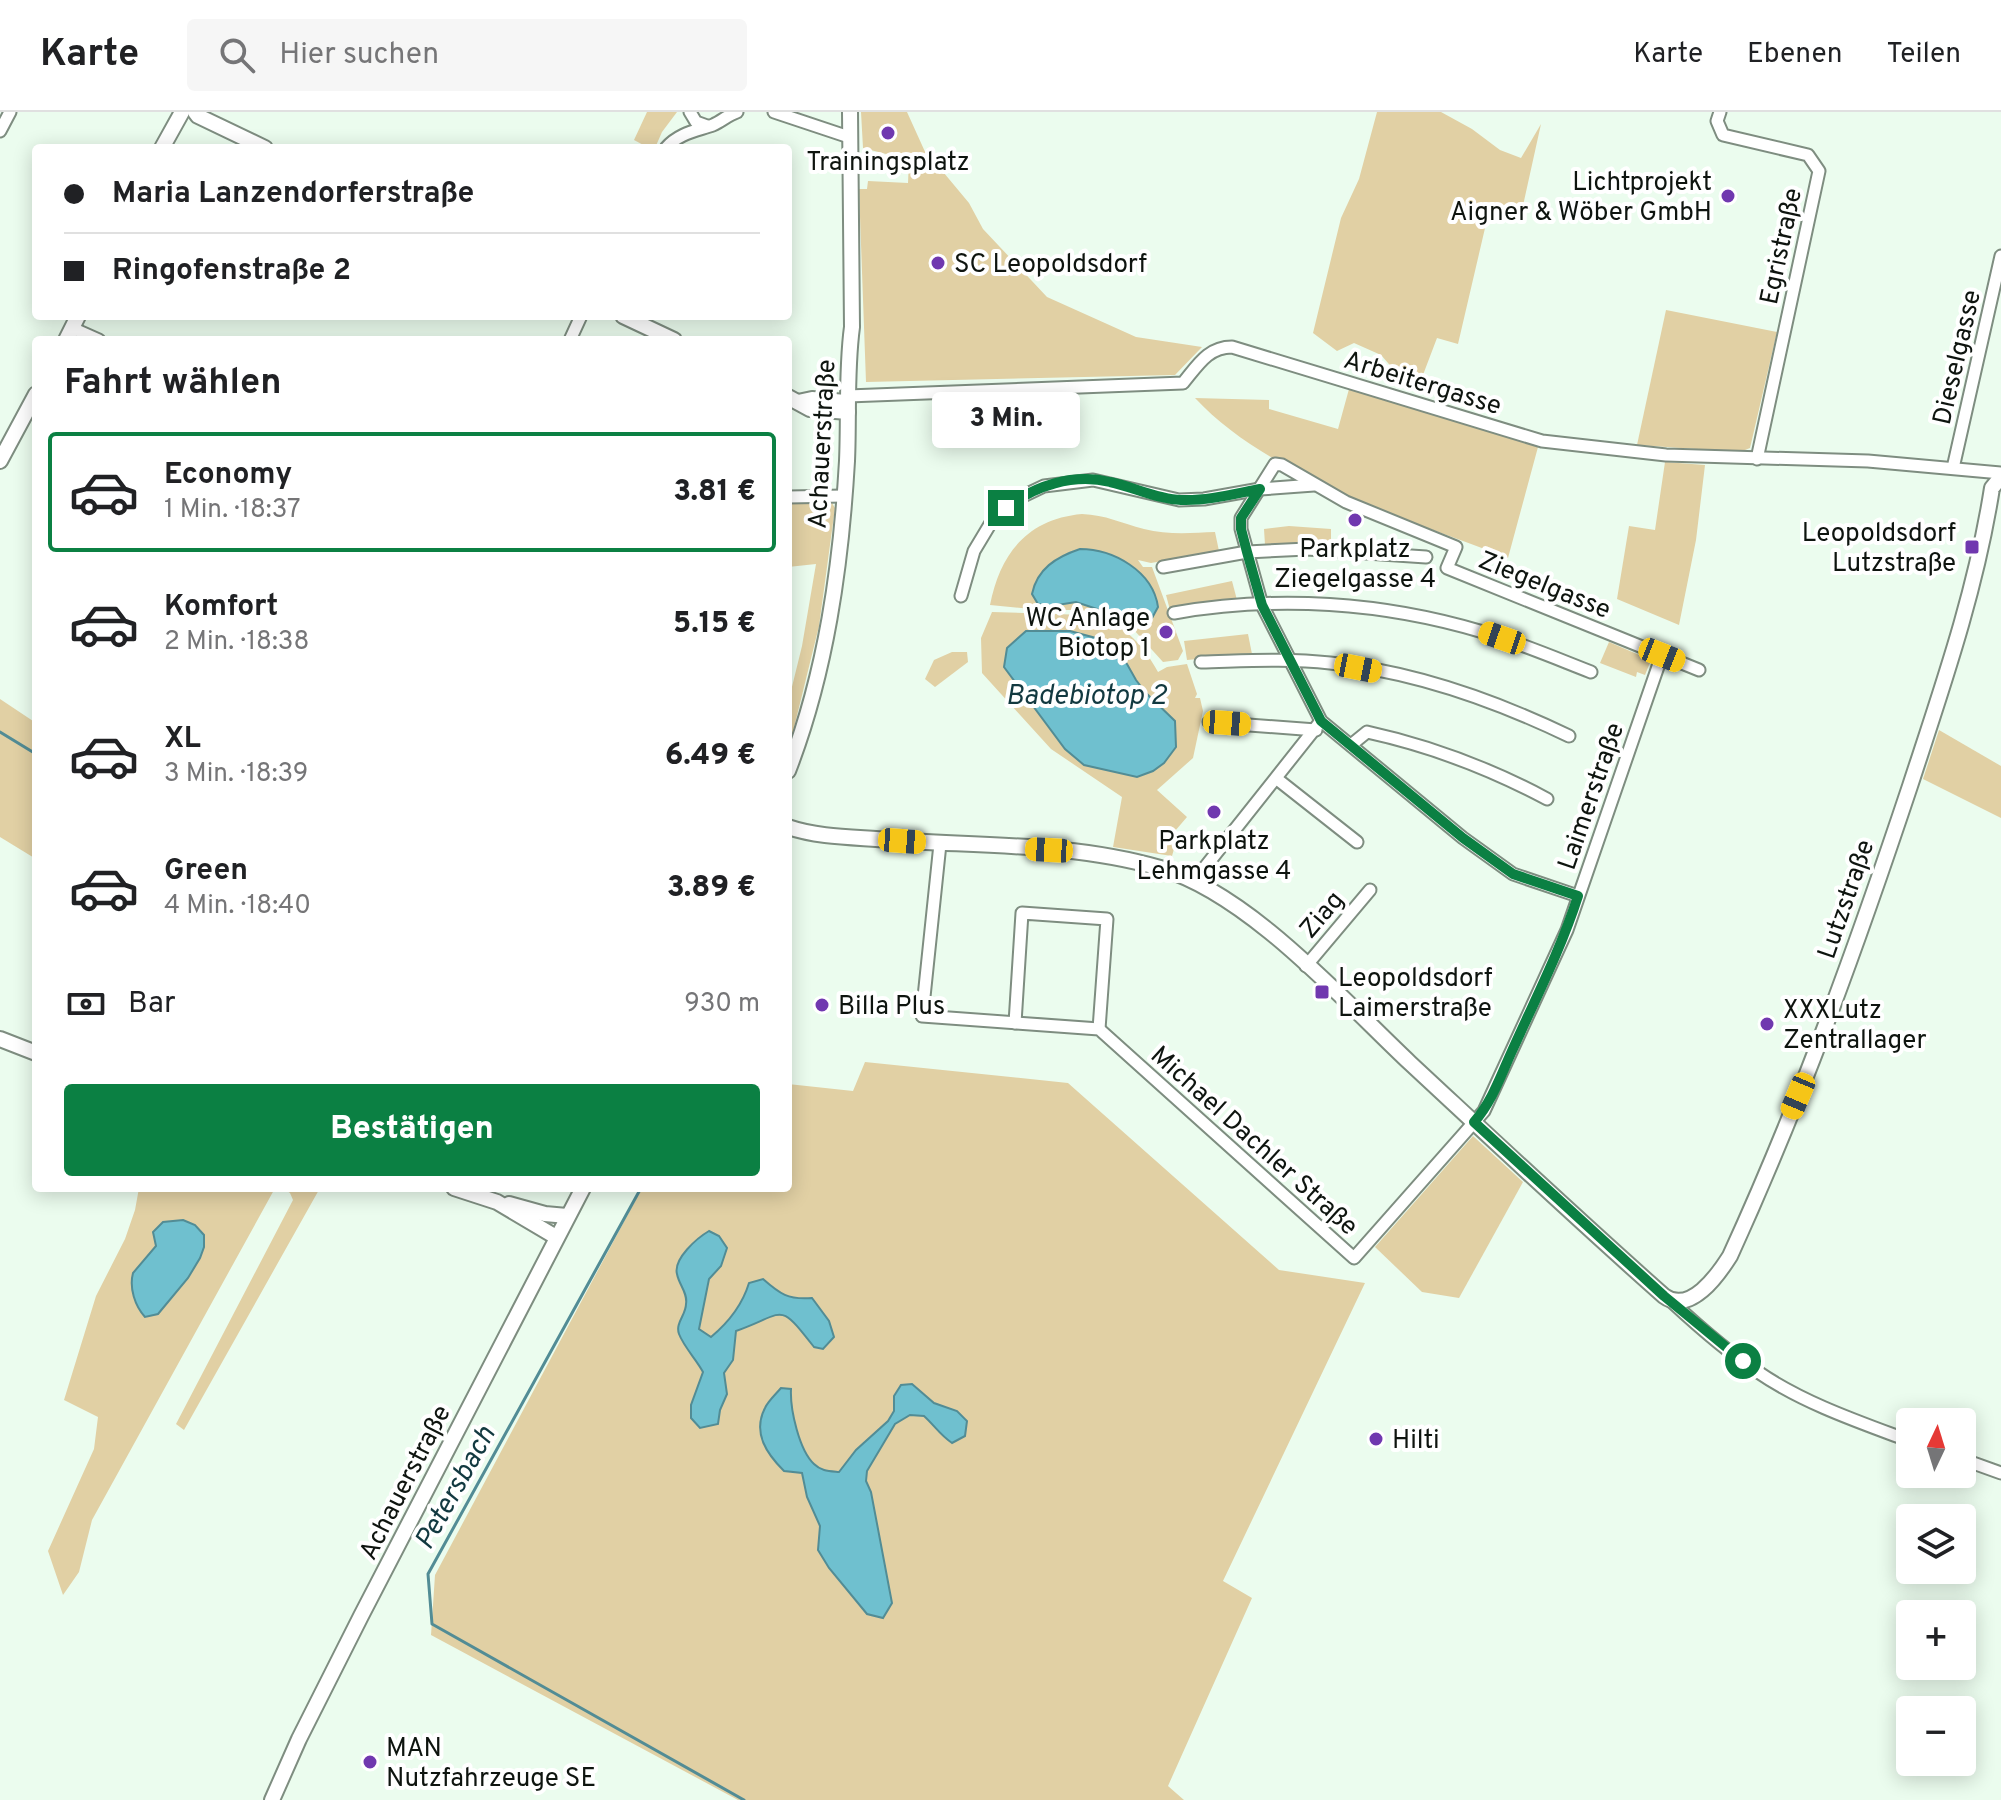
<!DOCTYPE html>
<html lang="de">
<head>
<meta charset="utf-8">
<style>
	body { margin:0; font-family:Overpass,sans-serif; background:#f6f6f6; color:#202124; height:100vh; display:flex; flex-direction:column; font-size:30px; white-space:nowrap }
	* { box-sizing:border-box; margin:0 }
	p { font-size:26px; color:#757577 }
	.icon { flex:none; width:44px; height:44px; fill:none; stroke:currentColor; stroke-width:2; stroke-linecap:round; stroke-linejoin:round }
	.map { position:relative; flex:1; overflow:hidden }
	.drawer { position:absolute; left:32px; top:224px; width:760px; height:856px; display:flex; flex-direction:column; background:#fff; border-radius:8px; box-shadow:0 4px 20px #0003 }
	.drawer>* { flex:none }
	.banner { position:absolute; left:32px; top:32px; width:760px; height:176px; border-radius:8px; box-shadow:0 4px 20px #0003; display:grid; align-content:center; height:176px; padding:0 32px; background:#fff }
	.needle { width:52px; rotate:4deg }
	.tools { position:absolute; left:1896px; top:1296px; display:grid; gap:16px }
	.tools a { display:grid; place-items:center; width:80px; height:80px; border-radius:8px; background:#fff; box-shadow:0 4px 20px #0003; font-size:40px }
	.end { position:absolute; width:36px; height:36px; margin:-18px; border:10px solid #0b8043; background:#fff; box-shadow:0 0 0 4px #fff }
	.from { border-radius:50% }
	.bubble { position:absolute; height:56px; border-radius:8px; background:#fff; box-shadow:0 4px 20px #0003; font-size:26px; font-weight:800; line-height:56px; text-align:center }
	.car { position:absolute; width:24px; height:48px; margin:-24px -12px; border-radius:10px; box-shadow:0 0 6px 2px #0007; background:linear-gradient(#f5c518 24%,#345 0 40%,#f5c518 0 76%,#345 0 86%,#f5c518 0) }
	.banner b { display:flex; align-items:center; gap:28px; height:76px; font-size:30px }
	.banner b+b { border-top:2px solid #e0e0e0 }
	.banner i { width:20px; height:20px; background:#202124 }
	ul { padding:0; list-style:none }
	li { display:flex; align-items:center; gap:24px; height:120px; margin:0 16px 12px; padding:0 16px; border:4px solid transparent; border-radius:8px }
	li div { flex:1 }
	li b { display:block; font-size:30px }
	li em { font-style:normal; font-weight:800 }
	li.active { border-color:#0b8043 }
	li>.icon { width:72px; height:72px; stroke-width:1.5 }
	h2 { padding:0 32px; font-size:36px; line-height:96px }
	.pay { display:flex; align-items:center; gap:20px; height:88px; padding:0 32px; font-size:30px }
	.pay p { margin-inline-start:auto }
	.button { display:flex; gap:16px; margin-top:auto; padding:16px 32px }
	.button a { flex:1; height:92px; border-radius:8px; background:#0b8043; color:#fff; font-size:32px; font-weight:800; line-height:92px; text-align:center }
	header { display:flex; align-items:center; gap:48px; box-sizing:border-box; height:112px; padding:0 40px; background:#fff; border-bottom:2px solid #e0e0e0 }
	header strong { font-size:38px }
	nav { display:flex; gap:44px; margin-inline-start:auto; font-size:28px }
	.search { width:560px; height:72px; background:#f6f6f6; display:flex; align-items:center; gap:20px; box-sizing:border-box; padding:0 28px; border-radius:8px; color:#757577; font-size:30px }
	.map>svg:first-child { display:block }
	.green { fill:#e1d0a4 }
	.water { fill:#6fc0cf; stroke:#528c95; stroke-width:2 }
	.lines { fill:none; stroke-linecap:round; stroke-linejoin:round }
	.stream { stroke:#528c95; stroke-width:3 }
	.minor-casing { stroke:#7e8d80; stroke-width:15 }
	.tertiary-casing { stroke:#7e8d80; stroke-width:18 }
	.minor { stroke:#fff; stroke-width:11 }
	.tertiary { stroke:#fff; stroke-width:14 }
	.route { stroke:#0b8043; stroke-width:10 }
	.poi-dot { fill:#7038af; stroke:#fff; stroke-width:3 }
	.labels { text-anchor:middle; stroke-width:8; stroke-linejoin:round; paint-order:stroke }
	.poi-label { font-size:26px; fill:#0e140f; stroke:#fff; text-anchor:start }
	.street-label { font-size:26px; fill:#0e140f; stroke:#fff }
	.water-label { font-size:28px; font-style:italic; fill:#123940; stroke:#fff }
</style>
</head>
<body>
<header>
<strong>Karte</strong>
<div class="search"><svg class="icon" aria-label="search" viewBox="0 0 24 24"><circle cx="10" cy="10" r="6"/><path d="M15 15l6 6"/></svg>Hier suchen</div>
<nav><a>Karte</a><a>Ebenen</a><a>Teilen</a></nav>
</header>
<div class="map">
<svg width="2001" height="1688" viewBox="0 0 2001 1688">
	<rect width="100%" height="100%" fill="#ebfcee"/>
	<g class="green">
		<path d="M647 0H677L662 20 655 36H649L634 28Z"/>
		<path d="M861 0H907L931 53 939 55 969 91 983 117 1047 185 1136 225 1202 235 1175 263 866 270 859 77H867L868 69 908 71 909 48 863 36Z"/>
		<path d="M1377 0H1441L1472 17 1500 38 1521 46 1541 12 1522 98 1489 99 1458 232 1437 226 1418 276 1402 267 1381 243 1354 231 1337 239 1313 221 1341 106 1359 67Z"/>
		<path d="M1666 198 1777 220 1750 336 1740 340 1637 333Z"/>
		<path d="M1349 277 1538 335 1508 446C1408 407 1268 365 1195 286L1269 288V297L1338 317Z"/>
		<path d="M1665 350 1705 353 1696 428 1679 513 1617 487 1629 414 1655 418Z"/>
		<path d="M788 391H832L835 396 819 514 788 640V591L802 534 816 452 788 455Z"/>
		<path d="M1082 402C1106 403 1121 411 1144 417 1167 423 1191 421 1215 420L1219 439 1151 451 1138 448 1143 455H1152L1183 539 1178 548 1163 550 1134 518 1107 503 1079 498H1043L990 493C1000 442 1027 407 1082 402Z"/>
		<path d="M1289 414 1331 417V432L1265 433 1264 417Z"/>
		<path d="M1232 469 1237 488 1170 498 1166 483Z"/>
		<path d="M992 500 1086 503C1122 510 1141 529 1158 560L1167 555 1187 552 1197 582 1195 586H1200L1203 599 1193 646 1157 678 1187 705 1175 719 1185 729 1178 738 1174 737 1172 744 1113 735 1122 685 1051 637 982 561 981 526Z"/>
		<path d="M1248 522 1252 542 1187 548 1184 529Z"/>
		<path d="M1609 530 1651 548 1645 563 1637 560 1636 565 1600 551Z"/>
		<path d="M952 540H967L968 550 935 575 925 567 934 548Z"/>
		<path d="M0 587 36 611V747L0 725Z"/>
		<path d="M1939 618 2001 654V706L1923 667Z"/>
		<path d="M865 950 1068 971 1279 1158 1365 1171 1223 1469 1252 1486 1168 1674 1184 1688H738L431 1523 435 1463 642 1076H788V972L853 979Z"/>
		<path d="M1473 1024 1523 1070 1459 1186 1422 1180 1375 1135Z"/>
		<path d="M139 1076H320L184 1318 176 1312 293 1088 290 1081 283 1076 274 1078 92 1408 79 1460 63 1483 48 1439 94 1337 98 1305 64 1288 96 1184 125 1127 135 1098Z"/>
	</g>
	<g class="water">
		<path d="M1080 437C1113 437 1153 459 1158 495L1152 506 1140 508 1127 502 1100 498 1076 490 1051 494 1038 492 1032 482C1037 457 1056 445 1080 437Z"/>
		<path d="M1026 519H1070L1107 529 1127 552 1136 568 1146 581 1175 609 1176 635 1164 651 1153 659 1137 665 1084 653 1065 637 1004 555 1007 536Z"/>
		<path d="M183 1108 195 1113 204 1123V1135L200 1146 188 1166 158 1202 145 1205C135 1194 129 1176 133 1161L156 1134 153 1120 163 1110Z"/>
		<path d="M709 1119 719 1124 727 1136 721 1154 709 1167 699 1217 711 1225C729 1210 742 1194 749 1171L763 1167C780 1182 788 1188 812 1186L829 1209 834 1225 823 1237 814 1235C777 1188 787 1201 736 1219L733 1248 724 1261 727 1282 720 1298 718 1312 700 1316 691 1306V1293L703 1260C696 1247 684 1235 679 1222 675 1211 686 1203 686 1192 688 1181 679 1173 677 1162 673 1147 697 1126 709 1119Z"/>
		<path d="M912 1272 934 1291 957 1299 967 1309 965 1324 952 1331C940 1323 934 1313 924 1304L910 1303 895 1312 867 1359 866 1369 871 1380 892 1491 883 1506 867 1502 829 1456 818 1438 820 1414 807 1385 802 1361 784 1359C767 1342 752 1321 765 1296 768 1289 776 1282 781 1276L791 1277C790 1297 799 1338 814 1352 821 1359 829 1359 839 1360L856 1338 888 1309 894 1299V1284L901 1273Z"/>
	</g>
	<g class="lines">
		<g class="stream">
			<path d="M0 620 36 642"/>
			<path d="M641 1076 428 1462 432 1512 744 1688"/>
		</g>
		<g class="minor-casing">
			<g id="minor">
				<path d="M690 0 696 10 707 14"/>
				<path d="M774 0 849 25"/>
				<path d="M1720 0 1717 9 1723 23 1808 43 1819 59 1757 347"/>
				<path d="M0 19 10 0"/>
				<path d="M666 36C679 21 696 19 713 13 722 9 728 3 737 0"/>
				<path d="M72 216 99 228"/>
				<path d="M570 228 581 204"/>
				<path d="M848 284 1183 271C1198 253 1208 235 1232 235L1542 329 1666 343 1868 349 2001 361"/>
				<path d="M1953 356 2001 144"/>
				<path d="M788 385 844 384"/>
				<path d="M1163 455 1247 440 1307 437 1426 445"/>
				<path d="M961 484 974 439 992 409 1019 386 1044 374 1093 368 1179 388 1204 387 1260 377 1314 373"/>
				<path d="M1174 501C1277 483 1383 490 1483 520 1520 531 1555 546 1591 560"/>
				<path d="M1201 550C1244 549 1287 546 1330 551 1412 559 1494 588 1569 624"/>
				<path d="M1209 610 1316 618"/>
				<path d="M1351 633 1367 620C1431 634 1489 656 1547 687"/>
				<path d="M1277 667 1357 730"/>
				<path d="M940 732 922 904 1099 917 1354 1146 1484 999 1567 818 1662 543"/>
				<path d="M1194 769 1321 609"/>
				<path d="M1578 784 1513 762 1463 726 1321 609 1262 493 1241 417V406L1275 352 1282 353 1346 390 1456 435 1447 456 1699 558"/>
				<path d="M1306 854 1370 778"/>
				<path d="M1015 911 1022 801 1107 807 1099 917"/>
				<path d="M1672 1190C1699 1215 1727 1240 1758 1260 1803 1291 1859 1310 1910 1329"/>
				<path d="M1962 1347 2001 1361"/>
			</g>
		</g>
		<g class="tertiary-casing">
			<g id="tertiary">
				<path d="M195 0 198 4 265 36"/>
				<path d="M162 36 182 0"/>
				<path d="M623 204 674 228"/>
				<path d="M66 228 78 204"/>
				<path d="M788 285 810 297 848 300"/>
				<path d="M798 290 812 287 845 290"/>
				<path d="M0 349 36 282"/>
				<path d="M788 659C826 561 841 454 847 349 849 304 846 259 852 215L850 0"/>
				<path d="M788 715C820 726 856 725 890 728 977 734 1075 731 1160 756 1248 781 1343 888 1410 951 1494 1029 1578 1108 1664 1184 1690 1203 1718 1163 1730 1144 1800 991 1857 833 1910 674 1942 576 1976 479 1992 376L2001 365"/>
				<path d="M0 927 36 941"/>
				<path d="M454 1076 497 1090 556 1125"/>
				<path d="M509 1092 545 1102 567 1104"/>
				<path d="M272 1688 299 1627 361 1504 583 1076"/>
			</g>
		</g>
		<use href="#minor" class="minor"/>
		<use href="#tertiary" class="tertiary"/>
	</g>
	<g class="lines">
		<path class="route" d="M1006 396C1034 374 1073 361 1110 370 1134 375 1156 387 1181 388 1207 389 1234 382 1260 377L1241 406V417L1247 440 1262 493 1321 609 1463 726 1513 762 1578 784C1561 837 1535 888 1512 939 1501 963 1492 990 1474 1010L1664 1184 1743 1249"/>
	</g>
	<g class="poi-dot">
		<circle cx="888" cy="21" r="8"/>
		<circle cx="1728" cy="84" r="8"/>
		<circle cx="938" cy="151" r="8"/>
		<circle cx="1355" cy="408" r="8"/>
		<rect x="1964" y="427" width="16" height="16" rx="4"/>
		<circle cx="1166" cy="520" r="8"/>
		<circle cx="1214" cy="700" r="8"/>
		<rect x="1314" y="872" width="16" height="16" rx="4"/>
		<circle cx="822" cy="893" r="8"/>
		<circle cx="1767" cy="912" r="8"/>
		<circle cx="1376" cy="1327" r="8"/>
		<circle cx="370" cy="1650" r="8"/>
	</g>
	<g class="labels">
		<g class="poi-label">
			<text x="888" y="58" text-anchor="middle">Trainingsplatz</text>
			<text x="1712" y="78" text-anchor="end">Lichtprojekt<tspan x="1712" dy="30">Aigner &amp; Wöber GmbH</tspan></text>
			<text x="954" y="160">SC Leopoldsdorf</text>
			<text x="1956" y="429" text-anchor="end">Leopoldsdorf<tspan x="1956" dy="30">Lutzstraße</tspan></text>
			<text x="1355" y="445" text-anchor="middle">Parkplatz<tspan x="1355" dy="30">Ziegelgasse 4</tspan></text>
			<text x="1150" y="514" text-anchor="end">WC Anlage<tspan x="1150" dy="30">Biotop 1</tspan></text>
			<text x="1214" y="737" text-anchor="middle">Parkplatz<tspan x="1214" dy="30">Lehmgasse 4</tspan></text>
			<text x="1338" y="874">Leopoldsdorf<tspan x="1338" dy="30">Laimerstraße</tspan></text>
			<text x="838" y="902">Billa Plus</text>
			<text x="1783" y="906">XXXLutz<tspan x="1783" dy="30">Zentrallager</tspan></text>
			<text x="1392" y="1336">Hilti</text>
			<text x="386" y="1644">MAN<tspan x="386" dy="30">Nutzfahrzeuge SE</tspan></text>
		</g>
		<g class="street-label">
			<text transform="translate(1780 134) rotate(-78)" y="9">Egristraße</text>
			<text transform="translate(1956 245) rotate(-77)" y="9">Dieselgasse</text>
			<text transform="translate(1423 270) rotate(17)" y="9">Arbeitergasse</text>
			<text transform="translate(821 332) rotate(-87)" y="9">Achauerstraße</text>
			<text transform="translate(1545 472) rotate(22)" y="9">Ziegelgasse</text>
			<text transform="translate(1590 684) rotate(-71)" y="9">Laimerstraße</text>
			<text transform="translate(1845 787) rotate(-71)" y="9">Lutzstraße</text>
			<text transform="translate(1321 802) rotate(-50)" y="9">Ziag</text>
			<text transform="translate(1255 1028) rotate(42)" y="9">Michael Dachler Straße</text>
			<text transform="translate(404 1370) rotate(-63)" y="9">Achauerstraße</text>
		</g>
		<g class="water-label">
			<text x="1086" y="592">Badebiotop 2</text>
			<text transform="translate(454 1375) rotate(-61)" y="10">Petersbach</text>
		</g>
	</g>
</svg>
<div class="tools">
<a><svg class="needle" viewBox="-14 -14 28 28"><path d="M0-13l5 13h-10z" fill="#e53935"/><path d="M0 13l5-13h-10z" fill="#757577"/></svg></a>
<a><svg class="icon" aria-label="layers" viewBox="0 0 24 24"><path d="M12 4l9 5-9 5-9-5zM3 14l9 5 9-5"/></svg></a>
<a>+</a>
<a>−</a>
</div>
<i class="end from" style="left:1743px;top:1249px"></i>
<i class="end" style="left:1006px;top:396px"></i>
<div class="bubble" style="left:932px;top:280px;width:148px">3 Min.</div>
<i class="car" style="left:1502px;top:526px;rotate:289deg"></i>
<i class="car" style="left:1662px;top:543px;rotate:112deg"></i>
<i class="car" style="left:1358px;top:556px;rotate:101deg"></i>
<i class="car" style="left:1227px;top:611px;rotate:94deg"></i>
<i class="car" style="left:902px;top:729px;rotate:94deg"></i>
<i class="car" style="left:1049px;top:738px;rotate:273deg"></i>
<i class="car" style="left:1798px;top:984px;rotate:203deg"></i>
<div class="banner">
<b><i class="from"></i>Maria Lanzendorferstraße</b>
<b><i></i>Ringofenstraße 2</b>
</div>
<section class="drawer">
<h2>Fahrt wählen</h2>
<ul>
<li class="active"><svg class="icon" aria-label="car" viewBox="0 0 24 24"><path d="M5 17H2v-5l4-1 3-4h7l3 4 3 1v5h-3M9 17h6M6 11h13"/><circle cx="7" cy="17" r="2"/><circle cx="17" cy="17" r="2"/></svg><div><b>Economy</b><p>1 Min. · 18:37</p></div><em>3.81 €</em></li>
<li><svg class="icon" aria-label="car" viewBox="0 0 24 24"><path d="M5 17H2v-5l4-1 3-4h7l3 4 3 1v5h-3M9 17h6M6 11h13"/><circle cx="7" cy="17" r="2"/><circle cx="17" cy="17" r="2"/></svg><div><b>Komfort</b><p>2 Min. · 18:38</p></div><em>5.15 €</em></li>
<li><svg class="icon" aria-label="car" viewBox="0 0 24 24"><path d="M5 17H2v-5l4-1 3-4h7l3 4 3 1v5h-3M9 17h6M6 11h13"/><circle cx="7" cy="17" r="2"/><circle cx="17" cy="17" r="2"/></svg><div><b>XL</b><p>3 Min. · 18:39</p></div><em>6.49 €</em></li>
<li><svg class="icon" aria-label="car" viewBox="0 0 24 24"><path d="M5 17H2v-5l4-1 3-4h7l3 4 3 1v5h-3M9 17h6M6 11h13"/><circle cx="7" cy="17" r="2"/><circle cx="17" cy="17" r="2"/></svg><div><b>Green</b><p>4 Min. · 18:40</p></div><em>3.89 €</em></li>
</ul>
<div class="pay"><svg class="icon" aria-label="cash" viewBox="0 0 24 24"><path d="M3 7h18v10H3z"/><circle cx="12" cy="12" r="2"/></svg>Bar<p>930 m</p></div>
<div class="button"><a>Bestätigen</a></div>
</section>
</div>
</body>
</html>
